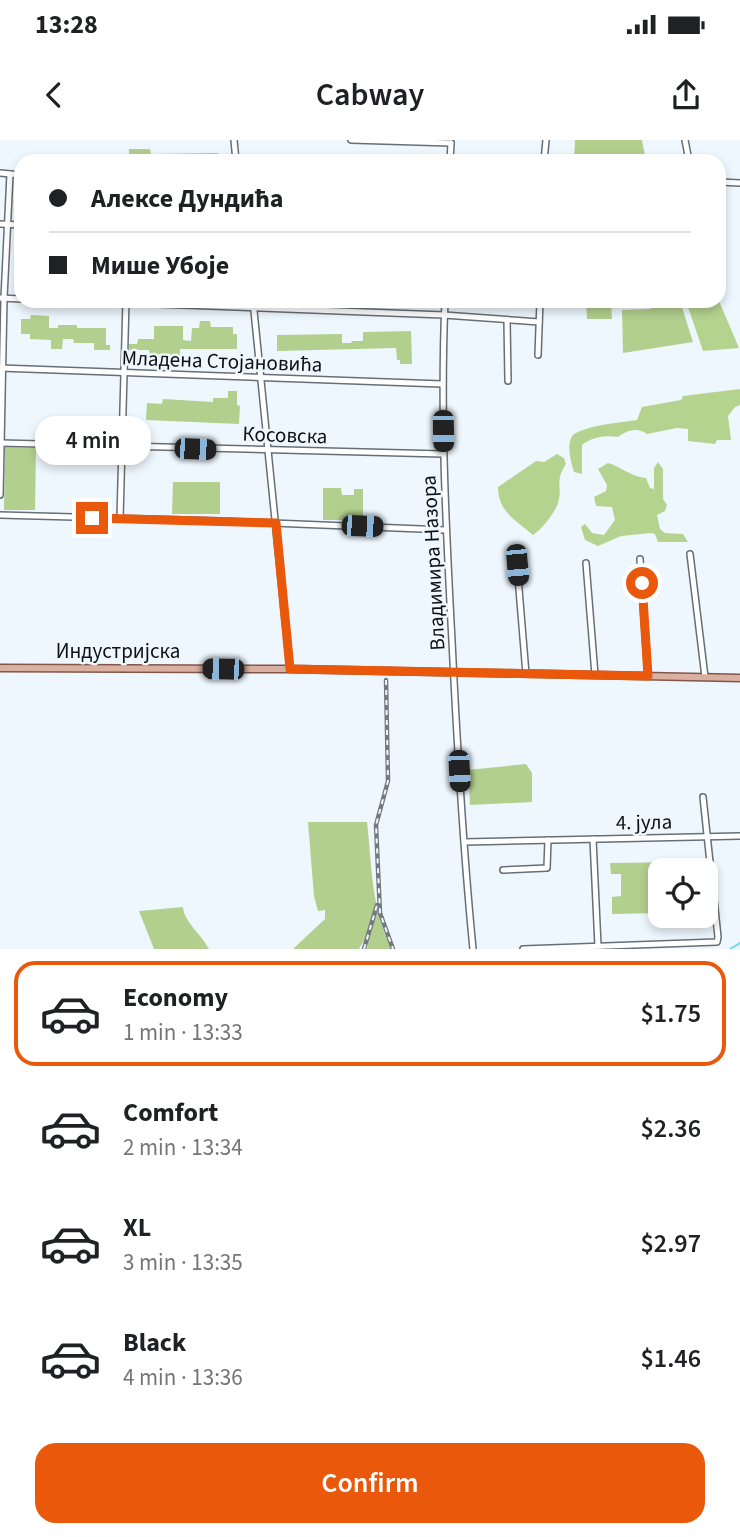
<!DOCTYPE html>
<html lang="en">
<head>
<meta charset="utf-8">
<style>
	body { margin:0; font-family:"Source Sans 3",sans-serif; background:#f2f2f2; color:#202124; height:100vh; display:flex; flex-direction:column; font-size:26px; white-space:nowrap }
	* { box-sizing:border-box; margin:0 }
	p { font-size:23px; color:#757577 }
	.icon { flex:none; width:38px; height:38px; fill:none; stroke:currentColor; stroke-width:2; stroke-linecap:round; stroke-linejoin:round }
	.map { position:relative; height:809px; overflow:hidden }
	.details { display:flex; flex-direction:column; background:#fff; flex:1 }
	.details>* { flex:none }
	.guide { position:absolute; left:14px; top:14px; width:712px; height:154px; border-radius:21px; box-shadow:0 4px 10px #0003; display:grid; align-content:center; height:154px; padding:0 35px; background:#fff }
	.controls { position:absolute; left:648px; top:718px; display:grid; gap:14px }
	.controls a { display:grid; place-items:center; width:70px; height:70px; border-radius:14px; background:#fff; box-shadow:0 4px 10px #0003; font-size:35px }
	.end { position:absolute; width:32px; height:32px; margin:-16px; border:9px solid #ea580c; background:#fff; box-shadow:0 0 0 4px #fff }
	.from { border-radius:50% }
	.bubble { position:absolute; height:49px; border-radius:21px; background:#fff; box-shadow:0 4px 10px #0003; font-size:23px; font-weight:600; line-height:49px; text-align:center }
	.car { position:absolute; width:21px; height:42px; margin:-21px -10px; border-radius:9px; box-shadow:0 0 5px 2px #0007; background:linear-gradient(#222 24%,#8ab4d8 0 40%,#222 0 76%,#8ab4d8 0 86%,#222 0) }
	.guide b { display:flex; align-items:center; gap:24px; height:66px; font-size:26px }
	.guide b+b { border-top:2px solid #e0e0e0 }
	.guide i { width:18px; height:18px; background:#202124 }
	ul { padding:12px 0 0; list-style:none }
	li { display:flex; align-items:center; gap:21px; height:105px; margin:0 14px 10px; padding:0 21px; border:4px solid transparent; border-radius:21px }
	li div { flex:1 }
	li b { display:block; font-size:26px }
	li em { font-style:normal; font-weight:600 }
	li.active { border-color:#ea580c }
	li>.icon { width:63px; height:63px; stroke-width:1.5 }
	.action { display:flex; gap:14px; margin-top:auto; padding:14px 35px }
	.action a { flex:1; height:80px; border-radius:21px; background:#ea580c; color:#fff; font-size:28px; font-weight:600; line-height:80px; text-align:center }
	.status { display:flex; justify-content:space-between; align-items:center; height:49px; padding:0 35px; background:#fff; direction:ltr }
	.status svg { height:19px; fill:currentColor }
	header { display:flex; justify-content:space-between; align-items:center; height:91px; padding:0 35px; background:#fff; font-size:32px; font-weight:600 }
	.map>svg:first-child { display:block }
	.green { fill:#b2cf8d }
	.forest { fill:#b4d38e }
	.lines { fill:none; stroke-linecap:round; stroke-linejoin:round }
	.stream { stroke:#72d7eb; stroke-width:2 }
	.minor-casing { stroke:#666f77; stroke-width:8 }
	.major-casing { stroke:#825748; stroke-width:9 }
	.minor { stroke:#fff; stroke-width:5 }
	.major { stroke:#d9b0a2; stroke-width:6 }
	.rail-casing { stroke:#74797e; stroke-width:4.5 }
	.rail { stroke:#eef7fe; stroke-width:2; stroke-dasharray:5; stroke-linecap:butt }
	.route { stroke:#ea580c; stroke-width:9 }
	.labels { text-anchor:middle; stroke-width:5; stroke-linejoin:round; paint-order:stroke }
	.street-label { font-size:21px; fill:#0e1114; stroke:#eef7fe }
</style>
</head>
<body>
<div class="status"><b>13:28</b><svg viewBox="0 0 49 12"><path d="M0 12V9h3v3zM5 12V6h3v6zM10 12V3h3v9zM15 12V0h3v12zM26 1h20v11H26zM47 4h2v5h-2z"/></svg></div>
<header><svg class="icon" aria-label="back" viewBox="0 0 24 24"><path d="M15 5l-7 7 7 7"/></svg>Cabway<svg class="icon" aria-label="share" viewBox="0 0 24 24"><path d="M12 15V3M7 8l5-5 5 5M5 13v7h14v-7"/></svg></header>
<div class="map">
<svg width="740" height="809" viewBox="0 0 740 809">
	<rect width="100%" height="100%" fill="#eef7fe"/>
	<g class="green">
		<path d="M575 0H642L646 21H574Z"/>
		<path d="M129 9H150L151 14 218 13V20L129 21Z"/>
		<path d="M568 161H611L612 179H587L586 163H568Z"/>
		<path d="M652 161H680L693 202 623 213 622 170 651 169Z"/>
		<path d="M31 175 49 176V188H58V185H77V188H106V205H110V210H94V203H74L73 199H63L62 209H51V200L30 199V194H21V179H30Z"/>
		<path d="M200 181H210L211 187H233V194H237V209H180V215L150 214 149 210H129V204H137L138 199H154V186H183V200L191 201 192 188H199Z"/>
		<path d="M411 191 412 224H400V220H397L396 208 277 211V195L342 194V203H351L352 201H363V192Z"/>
		<path d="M228 251H237V265L240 266 239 284 146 280 147 263 162 264 163 259 213 262V258H228Z"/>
		<path d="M5 307 36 308 35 370H4Z"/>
		<path d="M173 342H220V374H172Z"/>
		<path d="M323 348H341L342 355H354V349H363V380H323Z"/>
		<path d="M526 624 532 633V662L470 665 468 630Z"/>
		<path d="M308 682H367C372 725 371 770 392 809H367L369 798 365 799 359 809H293L325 779V770L318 771 314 756Z"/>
		<path d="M687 722V730H660V773L612 774V757L621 756V734H611L610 723Z"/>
		<path d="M183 767C184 782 202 795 209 809H154L139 771Z"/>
	</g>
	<g class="forest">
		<path d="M686 161H719L739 208 703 211Z"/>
		<path d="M740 249V265L735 267 728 276 731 300H717L715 304 688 301V289L677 288 647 294C638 287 627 290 618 297 605 295 592 297 582 305V334L574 332C571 322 567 308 571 298 576 286 624 282 637 280L642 267 681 260 683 256Z"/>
		<path d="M557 314 564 318 566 324C554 342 563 347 558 363 555 373 541 390 533 395 517 381 498 372 498 347L536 321 544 322Z"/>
		<path d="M658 322 663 329V359L667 365 665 371 657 375 660 389 665 393 683 394 688 402H658L655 394 650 393 621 396 598 406 585 400 581 387 585 384 592 393 604 395 615 380 612 367 596 366 594 357 606 351 607 345 598 329 608 323C622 327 631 337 646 338L650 348 654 349V328Z"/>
	</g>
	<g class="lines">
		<path class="stream" d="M730 809 740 803"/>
		<g class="minor-casing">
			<g id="minor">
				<path d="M234 0 236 21"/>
				<path d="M351 0 451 3"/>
				<path d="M685 0 689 21"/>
				<path d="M450 21 451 3"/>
				<path d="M544 21 546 0"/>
				<path d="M0 33 21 35"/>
				<path d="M719 42 740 43"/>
				<path d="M0 84 21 85"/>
				<path d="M0 158 21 159"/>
				<path d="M77 161 444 175 539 182"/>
				<path d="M253 161 290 529"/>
				<path d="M445 161C440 275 446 388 452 501 457 604 463 707 473 809"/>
				<path d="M507 180 508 241"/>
				<path d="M538 215 540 161"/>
				<path d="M0 228 442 244"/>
				<path d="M0 303 443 314"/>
				<path d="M0 355 4 158 10 34"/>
				<path d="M0 375 220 381 446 390"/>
				<path d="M120 378 126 161"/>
				<path d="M690 414 705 537"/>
				<path d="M640 419 648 536"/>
				<path d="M586 423 595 535"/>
				<path d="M517 425 526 534"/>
				<path d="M593 699 598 806"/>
				<path d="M464 702 740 696"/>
				<path d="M503 730 547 728 548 700"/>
				<path d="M523 809 717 802 718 797 703 657"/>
			</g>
		</g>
		<g class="major-casing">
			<path id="major" d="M0 528 290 529 740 538"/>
		</g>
		<use href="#minor" class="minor"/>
		<use href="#major" class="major"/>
		<g class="rail-casing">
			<g id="rail">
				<path d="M386 540 388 641 376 685 380 773 393 809"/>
				<path d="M364 809 377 765"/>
			</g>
		</g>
		<use href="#rail" class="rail"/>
	</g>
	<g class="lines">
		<path class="route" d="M92 378 276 383 290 529 648 536 642 443"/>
	</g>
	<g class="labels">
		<g class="street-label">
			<text transform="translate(222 221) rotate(2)" y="7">Младена Стојановића</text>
			<text transform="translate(285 295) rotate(2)" y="7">Косовска</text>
			<text transform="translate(433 423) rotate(-93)" y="7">Владимира Назора</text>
			<text x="118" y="518">Индустријска</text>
			<text transform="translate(644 682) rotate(-1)" y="7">4. јула</text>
		</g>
	</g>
</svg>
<div class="controls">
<a><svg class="icon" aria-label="locate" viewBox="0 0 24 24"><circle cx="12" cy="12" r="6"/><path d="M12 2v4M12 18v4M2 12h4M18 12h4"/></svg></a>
</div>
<i class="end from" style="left:642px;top:443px"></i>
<i class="end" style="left:92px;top:378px"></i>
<div class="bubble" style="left:35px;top:276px;width:116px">4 min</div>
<i class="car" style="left:443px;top:291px;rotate:179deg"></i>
<i class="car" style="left:195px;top:309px;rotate:92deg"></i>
<i class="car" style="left:362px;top:386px;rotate:92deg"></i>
<i class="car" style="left:517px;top:425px;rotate:175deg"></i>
<i class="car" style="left:223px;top:529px;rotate:271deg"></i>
<i class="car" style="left:459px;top:631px;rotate:177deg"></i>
<div class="guide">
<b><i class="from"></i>Алексе Дундића</b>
<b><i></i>Мише Убоје</b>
</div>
</div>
<section class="details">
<ul>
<li class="active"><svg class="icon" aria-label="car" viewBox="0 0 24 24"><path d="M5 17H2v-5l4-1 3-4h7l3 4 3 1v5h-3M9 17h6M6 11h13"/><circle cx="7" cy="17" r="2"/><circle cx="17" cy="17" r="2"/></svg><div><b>Economy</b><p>1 min · 13:33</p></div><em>$1.75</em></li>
<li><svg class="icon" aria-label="car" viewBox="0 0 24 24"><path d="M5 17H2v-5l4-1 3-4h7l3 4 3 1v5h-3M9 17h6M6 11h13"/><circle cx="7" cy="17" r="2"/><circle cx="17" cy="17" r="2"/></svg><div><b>Comfort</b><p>2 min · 13:34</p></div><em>$2.36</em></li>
<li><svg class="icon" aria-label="car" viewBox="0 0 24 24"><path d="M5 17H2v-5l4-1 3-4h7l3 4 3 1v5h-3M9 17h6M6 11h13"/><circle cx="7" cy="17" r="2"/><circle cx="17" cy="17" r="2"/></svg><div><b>XL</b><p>3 min · 13:35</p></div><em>$2.97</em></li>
<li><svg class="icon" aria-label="car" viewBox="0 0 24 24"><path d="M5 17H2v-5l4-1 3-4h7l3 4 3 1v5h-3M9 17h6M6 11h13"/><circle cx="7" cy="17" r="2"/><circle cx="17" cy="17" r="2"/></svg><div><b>Black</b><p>4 min · 13:36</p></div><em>$1.46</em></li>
</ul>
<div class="action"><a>Confirm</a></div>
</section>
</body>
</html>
